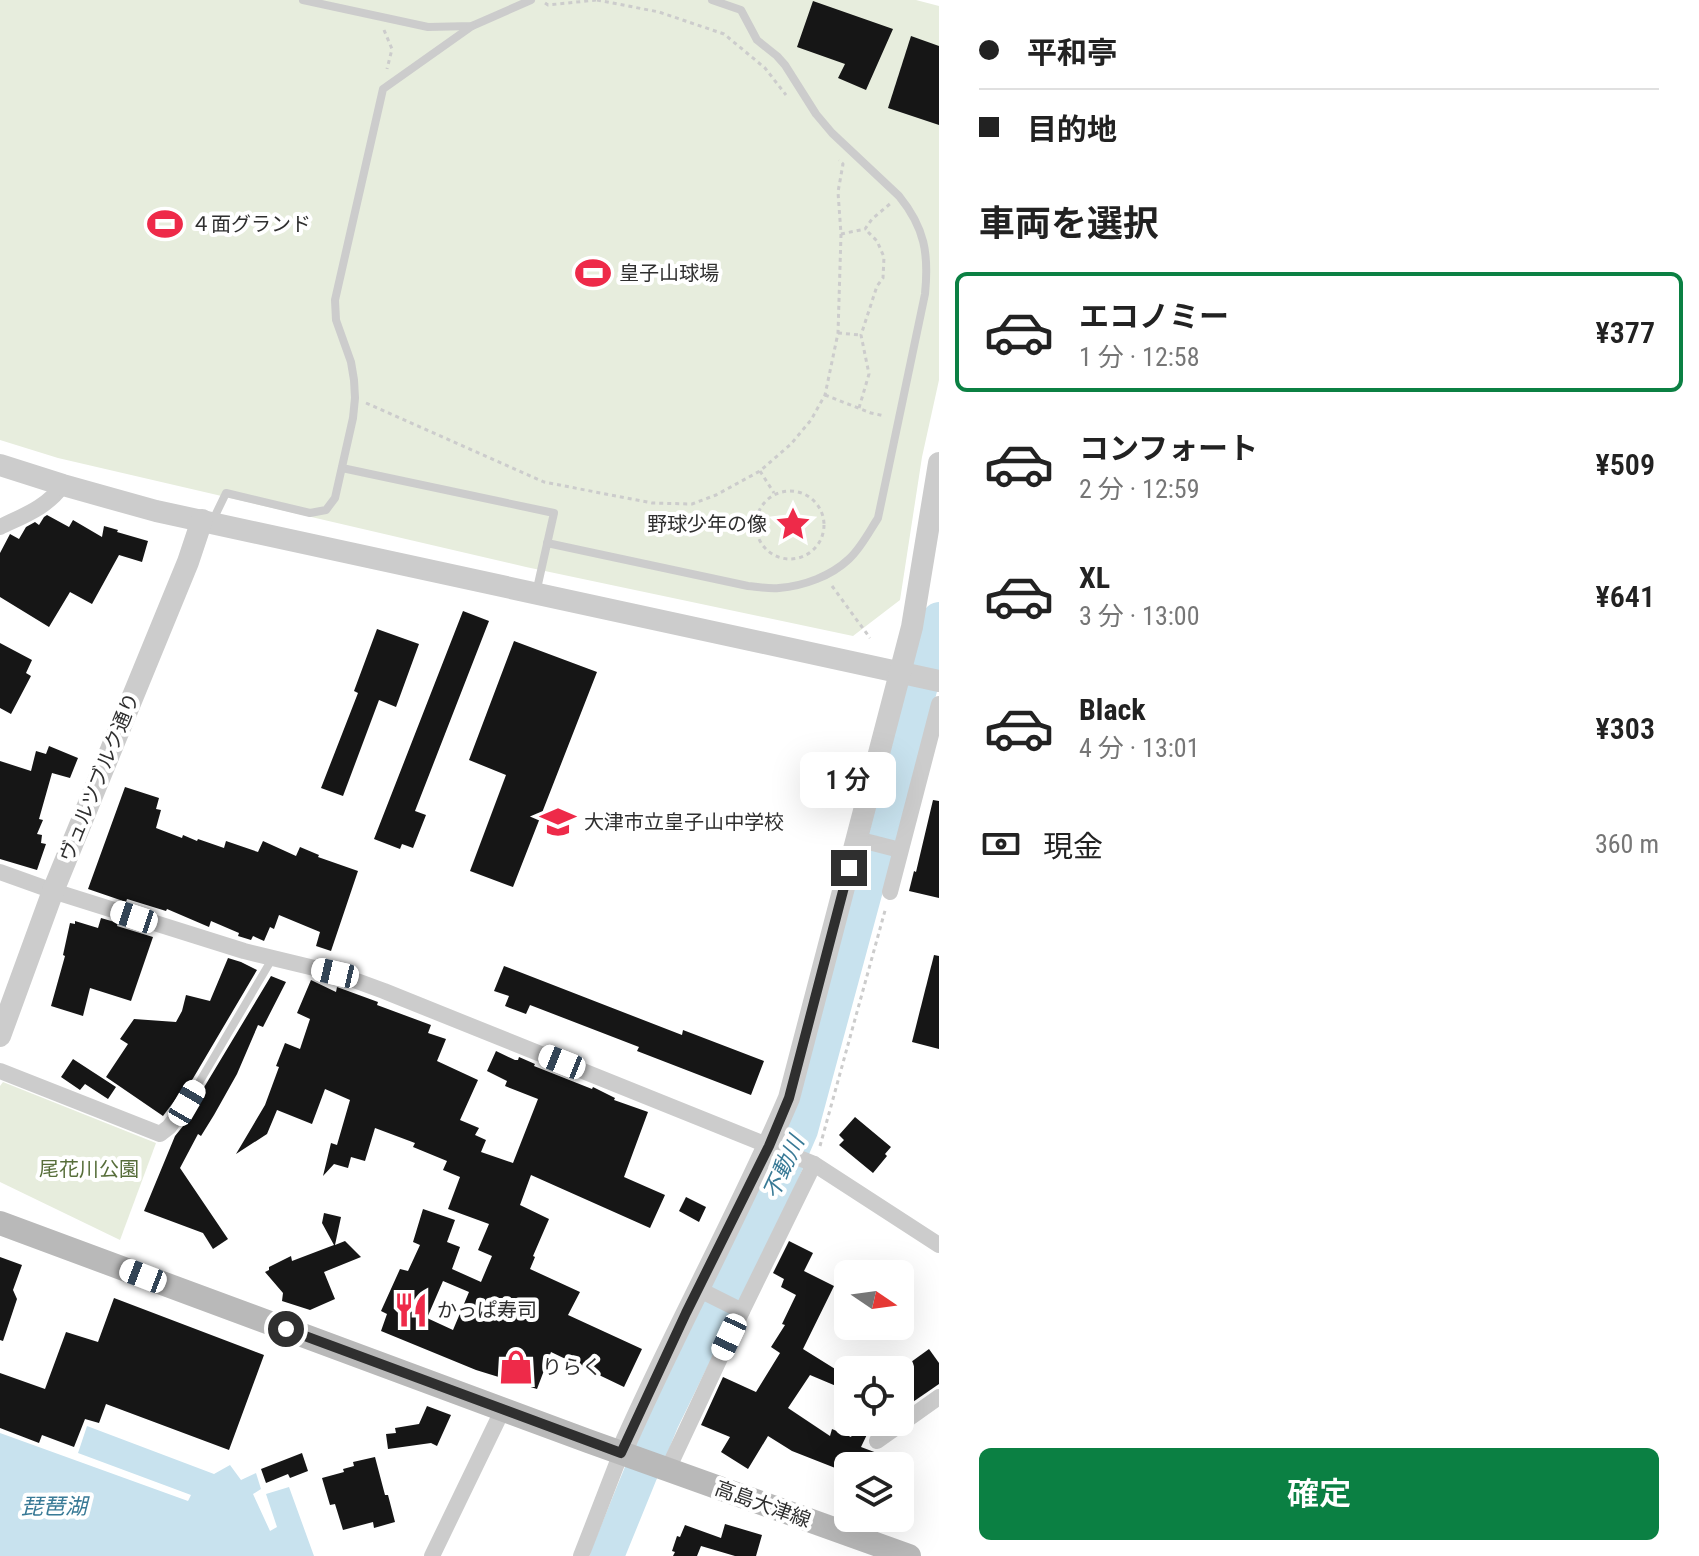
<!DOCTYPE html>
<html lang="ja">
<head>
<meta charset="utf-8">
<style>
	body { margin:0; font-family:"Roboto Condensed","Noto Sans JP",sans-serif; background:#f6f6f6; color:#222; height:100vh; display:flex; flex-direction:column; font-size:30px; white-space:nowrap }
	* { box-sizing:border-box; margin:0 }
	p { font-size:26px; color:#767676 }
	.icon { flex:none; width:44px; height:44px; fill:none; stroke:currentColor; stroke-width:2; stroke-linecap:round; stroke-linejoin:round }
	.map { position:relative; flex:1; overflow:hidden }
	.drawer { display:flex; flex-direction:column; background:#fff; width:760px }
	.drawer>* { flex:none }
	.guide { display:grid; align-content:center; height:176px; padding:0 40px; background:#fff }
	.needle { width:52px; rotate:103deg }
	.buttons { position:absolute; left:834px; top:1260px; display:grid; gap:16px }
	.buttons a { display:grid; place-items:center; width:80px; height:80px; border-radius:12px; background:#fff; box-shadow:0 8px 32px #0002; font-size:40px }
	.end { position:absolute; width:36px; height:36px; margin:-18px; border:10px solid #2f2f2f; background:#fff; box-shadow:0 0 0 4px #fff }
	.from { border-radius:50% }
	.bubble { position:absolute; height:56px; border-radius:12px; background:#fff; box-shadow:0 8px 32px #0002; font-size:26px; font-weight:600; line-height:56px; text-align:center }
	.car { position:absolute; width:24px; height:48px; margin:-24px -12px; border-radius:10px; box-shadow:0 0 6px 2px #0007; background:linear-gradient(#fff 24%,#345 0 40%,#fff 0 76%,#345 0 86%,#fff 0) }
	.guide b { display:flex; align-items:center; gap:28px; height:76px; font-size:30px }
	.guide b+b { border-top:2px solid #e0e0e0 }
	.guide i { width:20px; height:20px; background:#222 }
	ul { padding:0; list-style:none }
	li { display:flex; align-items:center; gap:24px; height:120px; margin:0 16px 12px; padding:0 24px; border:4px solid transparent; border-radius:12px }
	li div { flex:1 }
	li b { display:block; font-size:30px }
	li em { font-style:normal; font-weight:600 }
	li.current { border-color:#0b8043 }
	li>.icon { width:72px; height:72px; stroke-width:1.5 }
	h2 { padding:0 40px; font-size:36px; line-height:96px }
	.pay { display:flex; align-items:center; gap:20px; height:88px; padding:0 40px; font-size:30px }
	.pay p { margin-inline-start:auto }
	.button { display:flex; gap:16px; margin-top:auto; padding:16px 40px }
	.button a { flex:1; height:92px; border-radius:12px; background:#0b8043; color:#fff; font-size:32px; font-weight:600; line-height:92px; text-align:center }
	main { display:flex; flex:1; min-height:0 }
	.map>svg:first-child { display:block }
	.green { fill:#e7eddd }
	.water { fill:#c8e2ee }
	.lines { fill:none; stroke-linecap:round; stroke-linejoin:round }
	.river { stroke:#c8e2ee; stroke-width:34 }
	.building { fill:#161616; fill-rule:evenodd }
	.path { stroke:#ccc; stroke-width:3; stroke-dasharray:4 4; stroke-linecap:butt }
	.service { stroke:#ccc; stroke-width:8 }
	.minor { stroke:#ccc; stroke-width:16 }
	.tertiary { stroke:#ccc; stroke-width:22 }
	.secondary { stroke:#b9b9b9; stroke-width:24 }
	.route { stroke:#2f2f2f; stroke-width:10 }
	.labels { text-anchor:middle; stroke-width:8; stroke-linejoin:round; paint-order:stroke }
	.poi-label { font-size:20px; fill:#2f2f2f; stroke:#fff; text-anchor:start }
	.street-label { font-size:20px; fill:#2f2f2f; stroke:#fff }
	.park-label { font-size:20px; fill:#576e3a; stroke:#fff }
	.water-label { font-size:22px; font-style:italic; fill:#397a96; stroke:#fff }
</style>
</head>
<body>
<main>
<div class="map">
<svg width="939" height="1556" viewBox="0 0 939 1556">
	<rect width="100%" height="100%" fill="#fff"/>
	<g class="green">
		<path d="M0 0H916L939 6V380L922 457 900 600 853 636 526 567 58 458 0 440Z"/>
		<path d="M3 1082 156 1143 120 1240 0 1182V1086Z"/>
	</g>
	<path class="water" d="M87 1426 214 1474 230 1465 241 1480 256 1473 261 1489 253 1494 270 1531 277 1527 266 1494 289 1487 314 1556H0V1433L188 1501 191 1495 78 1453Z"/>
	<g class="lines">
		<path class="river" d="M607 1556 662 1421 778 1183 801 1130 939 619"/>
	</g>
	<g class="building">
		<path d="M813 1 893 29 866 90 838 78 845 64 797 47Z"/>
		<path d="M911 36 939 46V125L888 108Z"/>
		<path d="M47 515 69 527 73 520 102 537 104 526 118 530 117 532 148 541 142 562 119 555 92 604 70 592 49 627 0 597V553L10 534 19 539 26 527 35 522 39 525 44 517Z"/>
		<path d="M463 611 489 621 415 811 426 815 413 848 402 844 400 849 374 839Z"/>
		<path d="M377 629 419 644 396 707 379 700 343 796 321 788 358 693 354 691Z"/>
		<path d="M514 641 597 672 513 887 470 871 506 775 469 760Z"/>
		<path d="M0 643 32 660 26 673 31 676 11 714 0 708Z"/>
		<path d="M49 746 78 758 70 778 52 773 39 819 43 820 37 834 42 835 41 843 46 844 37 870 0 859V761L31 771 36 751 46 754Z"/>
		<path d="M125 787 159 798 156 809 161 810 156 828 182 838 183 835 197 841 198 839 224 848 226 841 258 852 263 841 296 856 300 847 319 855 318 857 358 871 331 951 316 946 320 932 279 915 274 929 270 927 264 941 253 936 251 940 238 936 239 933 211 921 209 927 167 909 166 911 127 899 126 902 88 889Z"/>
		<path d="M933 800 939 801V898L909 891 914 871 916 872Z"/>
		<path d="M101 918 118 923 117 926 153 937 131 1001 90 988 83 1016 51 1006 65 956 63 955 70 923 75 924V921L98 928Z"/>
		<path d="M934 955 939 956V1049L912 1042Z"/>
		<path d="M228 958 241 962 257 970 185 1092 178 1096 163 1116 106 1077 128 1044 120 1039 134 1019 176 1022 182 1011 186 995 210 1001Z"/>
		<path d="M504 966 682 1035 683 1030 764 1061 751 1095 637 1051 639 1047 530 1005 526 1014 505 1006 509 996 494 991Z"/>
		<path d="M271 976 286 982 263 1027 258 1025 237 1074 214 1115 201 1136 198 1134 180 1168 228 1239 213 1249 203 1233 144 1211 175 1136 196 1110 197 1099Z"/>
		<path d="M311 980 336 992 337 987 378 1002 377 1005 431 1025 428 1033 446 1039 437 1061 478 1080 460 1120 479 1128 475 1135 486 1140 481 1152 513 1163 538 1099 505 1086 507 1081 487 1071 496 1051 515 1060H518L519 1057 535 1064 534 1066 592 1089 593 1087 615 1098 614 1100 648 1112 624 1177 665 1195 650 1228 531 1175 520 1205 549 1219 533 1256 535 1257 530 1269 580 1292 568 1315 642 1349 624 1387 551 1352 537 1389 476 1370 381 1331 387 1314 381 1311 400 1269 408 1271 420 1245 413 1242 423 1209 455 1220 447 1242 460 1247 452 1269 481 1282 492 1256 478 1250 489 1224 448 1209 460 1177 443 1170 447 1161 413 1147 415 1143 375 1128 365 1161 351 1157 348 1168 334 1164 323 1176 331 1143 337 1145 350 1100 325 1089 312 1124 277 1110 267 1134 236 1154 265 1105 279 1067 276 1066 285 1043 300 1049 310 1019 297 1013ZM443 1281 469 1292 453 1330 427 1318Z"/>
		<path d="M73 1059 116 1087 108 1099 85 1084 80 1090 61 1077Z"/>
		<path d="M855 1117 891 1147 885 1154 887 1156 873 1173 839 1145 844 1140 839 1135Z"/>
		<path d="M686 1197 706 1207 699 1222 679 1211Z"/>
		<path d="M324 1213 341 1217 335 1245 345 1241 361 1257 324 1272 335 1299 310 1310 282 1301 283 1293 265 1272 269 1270V1267L291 1256 292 1261 334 1245 322 1223Z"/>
		<path d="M789 1241 813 1253 804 1271 834 1286 803 1349 848 1377V1391L810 1375 788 1408 830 1436 832 1429 851 1437 859 1422H873L861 1447 877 1453 873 1466H848V1473L792 1451 768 1436 748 1469 721 1452 730 1437 701 1425 723 1377 756 1392 780 1353 771 1347 785 1325 782 1324 796 1295 781 1287 784 1279 773 1273Z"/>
		<path d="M0 1257 22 1265 13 1290 17 1299 3 1341 0 1340Z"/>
		<path d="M114 1298 264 1355 229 1450 106 1404 99 1423 85 1419 74 1447 42 1435 39 1443 0 1428V1373L45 1389 66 1332 98 1342Z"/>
		<path d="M929 1349 939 1363V1384L907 1406 900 1397V1370Z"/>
		<path d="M427 1406 451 1415 437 1446 431 1443 388 1449 386 1434 396 1433 395 1428 419 1424Z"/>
		<path d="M302 1453 308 1471 290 1478 288 1474 266 1483 261 1469Z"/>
		<path d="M375 1457 385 1495H388L395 1522 374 1528 373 1522 343 1530 335 1504 330 1505 322 1478 344 1472 343 1469 354 1466 353 1462Z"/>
		<path d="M725 1524 762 1535 756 1556H735L701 1546 697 1556H673L675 1552 672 1551 677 1536 680 1537 685 1525 721 1538Z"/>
	</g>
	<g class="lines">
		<g class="path">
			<path d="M597 0 659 12 724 34 765 68 786 95"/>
			<path d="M545 3 548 5 596 0"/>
			<path d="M384 30 392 49 387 69"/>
			<path d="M841 234 865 229 872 219 891 203"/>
			<path d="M838 333 861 335"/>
			<path d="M825 395 871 413 885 416"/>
			<path d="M366 403 544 482 652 503 692 504 716 495 760 471 791 444 811 420 825 395 838 333 841 234 838 192 843 164 839 160"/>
			<path d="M859 408 869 374 861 335 877 286 883 278 884 257 877 241 865 229"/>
			<path d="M760 471 774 493"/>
			<circle cx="790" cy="525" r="34"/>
			<path d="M832 586 870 638"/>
			<path d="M820 1146 886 907"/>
		</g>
		<g class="service">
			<path d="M303 0 428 27 472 26 531 0"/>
			<path d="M342 468 554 513 536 593"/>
			<path d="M212 522 226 493 310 513 326 510 335 498 353 418 355 398 354 380 351 362 336 320 335 300 383 89 472 26"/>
			<path d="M547 543 748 586C758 587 769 589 779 588 804 586 831 576 849 559 861 548 869 532 878 518L925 294C929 254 925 228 899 196L832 133 816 114 785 65 777 56 757 40 741 10 712 0"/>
			<path d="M187 1103 272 959"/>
		</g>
		<g class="minor">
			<path d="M0 527C25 515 46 508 63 485"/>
			<path d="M857 839 900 850"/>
			<path d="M0 872 53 891 244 951 335 973 384 991 814 1164 939 1245"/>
			<path d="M890 892 939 704"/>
			<path d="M0 1071 160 1134 169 1127 187 1103"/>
			<path d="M698 1289 742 1311"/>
			<path d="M877 1441 939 1397"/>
			<path d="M668 1469 742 1311 814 1164"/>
			<path d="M432 1556 503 1409"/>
			<path d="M581 1556 621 1453"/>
		</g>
		<g class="tertiary">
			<path d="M0 465 63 485 156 511 939 681"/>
			<path d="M0 1036 53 891 188 562 202 520"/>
			<path d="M621 1453C673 1333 738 1218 789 1098L912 627 939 463"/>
		</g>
		<path class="secondary" d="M0 1223 588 1441 909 1556"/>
	</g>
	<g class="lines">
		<path class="route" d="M286 1329 621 1453 686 1313 769 1146 789 1098 849 868"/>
	</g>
	<defs>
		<g id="stadium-bare" transform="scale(2.76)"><path d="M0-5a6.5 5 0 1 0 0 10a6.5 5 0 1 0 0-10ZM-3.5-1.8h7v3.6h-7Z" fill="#ee2a49" stroke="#fff" stroke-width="2.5" paint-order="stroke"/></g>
		<g id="sight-bare" transform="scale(2.76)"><path d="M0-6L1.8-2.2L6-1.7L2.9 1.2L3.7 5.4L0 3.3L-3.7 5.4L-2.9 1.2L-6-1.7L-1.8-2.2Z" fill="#ee2a49" stroke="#fff" stroke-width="2.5" paint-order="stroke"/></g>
		<g id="school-bare" transform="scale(2.76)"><path d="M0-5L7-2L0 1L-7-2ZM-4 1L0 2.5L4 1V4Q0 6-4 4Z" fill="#ee2a49" stroke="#fff" stroke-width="2.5" paint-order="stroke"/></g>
		<g id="restaurant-bare" transform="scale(2.76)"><path d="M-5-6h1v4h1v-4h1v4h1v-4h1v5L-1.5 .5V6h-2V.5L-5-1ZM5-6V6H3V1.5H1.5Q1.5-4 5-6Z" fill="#ee2a49" stroke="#fff" stroke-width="2.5" paint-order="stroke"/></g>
		<g id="shop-bare" transform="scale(2.76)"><path d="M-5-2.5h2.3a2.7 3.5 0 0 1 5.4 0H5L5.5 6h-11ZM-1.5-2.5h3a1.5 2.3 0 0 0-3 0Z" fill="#ee2a49" stroke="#fff" stroke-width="2.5" paint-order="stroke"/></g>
	</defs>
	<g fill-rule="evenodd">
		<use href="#stadium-bare" x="165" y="224"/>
		<use href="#stadium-bare" x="593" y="273"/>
		<use href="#sight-bare" x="793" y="524"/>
		<use href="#school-bare" x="558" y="822"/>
		<use href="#restaurant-bare" x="411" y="1310"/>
		<use href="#shop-bare" x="516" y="1367"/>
	</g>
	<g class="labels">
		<g class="poi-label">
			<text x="191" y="231">４面グランド</text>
			<text x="619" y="280">皇子山球場</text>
			<text x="767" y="531" text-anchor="end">野球少年の像</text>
			<text x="584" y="829">大津市立皇子山中学校</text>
			<text x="437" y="1317">かっぱ寿司</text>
			<text x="542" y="1374">りらく</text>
		</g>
		<g class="street-label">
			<text transform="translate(99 777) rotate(-68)" y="7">ヴュルツブルク通り</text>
			<text transform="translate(763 1504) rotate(20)" y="7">高島大津線</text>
		</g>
		<g class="park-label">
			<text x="89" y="1176">尾花川公園</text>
		</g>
		<g class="water-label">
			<text transform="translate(783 1167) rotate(-65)" y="8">不動川</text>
			<text x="54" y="1514">琵琶湖</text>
		</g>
	</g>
</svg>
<div class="buttons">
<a><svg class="needle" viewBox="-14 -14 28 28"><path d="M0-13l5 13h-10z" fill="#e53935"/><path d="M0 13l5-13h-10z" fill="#767676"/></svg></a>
<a><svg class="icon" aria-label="locate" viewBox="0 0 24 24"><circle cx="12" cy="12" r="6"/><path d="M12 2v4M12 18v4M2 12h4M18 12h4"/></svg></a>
<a><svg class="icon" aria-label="layers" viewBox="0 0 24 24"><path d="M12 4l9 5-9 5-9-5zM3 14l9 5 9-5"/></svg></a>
</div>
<i class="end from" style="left:286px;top:1329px"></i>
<i class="end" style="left:849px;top:868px"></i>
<div class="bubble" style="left:800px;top:752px;width:96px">1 分</div>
<i class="car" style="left:134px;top:917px;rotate:288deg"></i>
<i class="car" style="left:335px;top:973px;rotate:283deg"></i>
<i class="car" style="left:562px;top:1062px;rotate:292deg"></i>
<i class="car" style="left:187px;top:1103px;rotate:30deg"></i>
<i class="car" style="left:143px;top:1276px;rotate:291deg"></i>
<i class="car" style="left:729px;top:1337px;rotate:205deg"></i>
</div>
<section class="drawer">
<div class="guide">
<b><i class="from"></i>平和亭</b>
<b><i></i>目的地</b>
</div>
<h2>車両を選択</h2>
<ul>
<li class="current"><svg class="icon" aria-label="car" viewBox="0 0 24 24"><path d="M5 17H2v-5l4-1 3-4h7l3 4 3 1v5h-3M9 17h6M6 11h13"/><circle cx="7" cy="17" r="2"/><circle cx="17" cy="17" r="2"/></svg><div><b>エコノミー</b><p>1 分 · 12:58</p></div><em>¥377</em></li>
<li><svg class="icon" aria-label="car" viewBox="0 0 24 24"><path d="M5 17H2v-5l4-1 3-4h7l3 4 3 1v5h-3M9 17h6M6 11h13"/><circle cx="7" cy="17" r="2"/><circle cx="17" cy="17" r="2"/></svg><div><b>コンフォート</b><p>2 分 · 12:59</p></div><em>¥509</em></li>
<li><svg class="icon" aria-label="car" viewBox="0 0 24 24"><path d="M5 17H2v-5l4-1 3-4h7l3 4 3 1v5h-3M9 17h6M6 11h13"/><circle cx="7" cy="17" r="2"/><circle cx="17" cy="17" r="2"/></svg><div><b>XL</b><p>3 分 · 13:00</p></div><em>¥641</em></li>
<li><svg class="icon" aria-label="car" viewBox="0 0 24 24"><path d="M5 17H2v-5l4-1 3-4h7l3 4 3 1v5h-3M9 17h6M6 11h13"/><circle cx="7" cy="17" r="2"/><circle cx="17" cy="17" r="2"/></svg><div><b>Black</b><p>4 分 · 13:01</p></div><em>¥303</em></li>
</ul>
<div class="pay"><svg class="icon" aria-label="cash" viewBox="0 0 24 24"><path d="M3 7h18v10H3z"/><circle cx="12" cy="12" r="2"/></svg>現金<p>360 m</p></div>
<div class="button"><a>確定</a></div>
</section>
</main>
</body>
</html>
